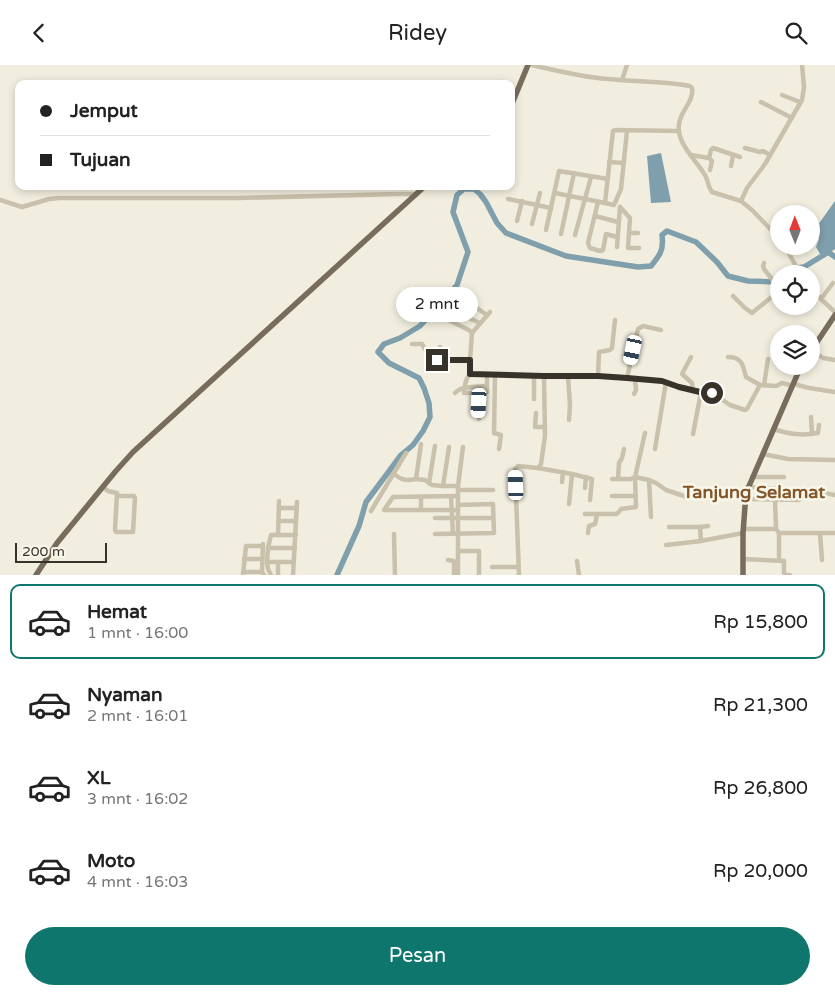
<!DOCTYPE html>
<html lang="id">
<head>
<meta charset="utf-8">
<style>
	body { margin:0; font-family:"Varela Round",sans-serif; background:#f2f2f2; color:#222; height:100vh; display:flex; flex-direction:column; font-size:19px; white-space:nowrap }
	* { box-sizing:border-box; margin:0 }
	p { font-size:16px; color:#767676 }
	.icon { flex:none; width:28px; height:28px; fill:none; stroke:currentColor; stroke-width:2; stroke-linecap:round; stroke-linejoin:round }
	.map { position:relative; height:510px; overflow:hidden }
	.panel { display:flex; flex-direction:column; background:#fff; flex:1 }
	.panel>* { flex:none }
	.top-card { position:absolute; left:15px; top:15px; width:500px; height:110px; border-radius:10px; box-shadow:0 2px 8px #0003; display:grid; align-content:center; height:110px; padding:0 25px; background:#fff }
	.needle { width:32px; rotate:359deg }
	.tools { position:absolute; left:770px; top:140px; display:grid; gap:10px }
	.tools a { display:grid; place-items:center; width:50px; height:50px; border-radius:50%; background:#fff; box-shadow:0 2px 8px #0003; font-size:25px }
	.scale { position:absolute; left:15px; bottom:12px; width:92px; box-sizing:border-box; padding-left:5px; border:2px solid #37322a; border-top:0; font-size:14px; line-height:18px; white-space:nowrap; color:#37322a; -webkit-text-stroke:4px #f9f7eb; paint-order:stroke }
	.end { position:absolute; width:22px; height:22px; margin:-11px; border:6px solid #37322a; background:#fff; box-shadow:0 0 0 2px #fff }
	.from { border-radius:50% }
	.bubble { position:absolute; height:35px; border-radius:18px; background:#fff; box-shadow:0 2px 8px #0003; font-size:16px; font-weight:600; line-height:35px; text-align:center }
	.car { position:absolute; width:15px; height:30px; margin:-15px -8px; border-radius:6px; box-shadow:0 0 4px 1px #0007; background:linear-gradient(#fff 24%,#345 0 40%,#fff 0 76%,#345 0 86%,#fff 0) }
	.top-card b { display:flex; align-items:center; gap:18px; height:48px; font-size:19px }
	.top-card b+b { border-top:1px solid #e0e0e0 }
	.top-card i { width:12px; height:12px; background:#222 }
	ul { padding:9px 0 0; list-style:none }
	li { display:flex; align-items:center; gap:15px; height:75px; margin:0 10px 8px; padding:0 15px; border:2px solid transparent; border-radius:10px }
	li div { flex:1 }
	li b { display:block; font-size:19px }
	li em { font-style:normal; font-weight:600 }
	li.active { border-color:#0f766e }
	li>.icon { width:45px; height:45px; stroke-width:1.5 }
	.cta { display:flex; gap:10px; margin-top:auto; padding:10px 25px }
	.cta a { flex:1; height:58px; border-radius:30px; background:#0f766e; color:#fff; font-size:20px; font-weight:600; line-height:58px; text-align:center }
	header { display:flex; justify-content:space-between; align-items:center; height:65px; padding:0 25px; background:#fff; font-size:22px; font-weight:600 }
	.map>svg:first-child { display:block }
	.water { fill:#7f9fad }
	.lines { fill:none; stroke-linecap:round; stroke-linejoin:round }
	.river { stroke:#7f9fad; stroke-width:5.5 }
	.minor { stroke:#c9c1ab; stroke-width:4.5 }
	.major { stroke:#786d5c; stroke-width:5.5 }
	.route { stroke:#37322a; stroke-width:6 }
	.labels { text-anchor:middle; stroke-width:5; stroke-linejoin:round; paint-order:stroke }
	.quarter-label { font-size:18px; font-weight:bold; fill:#825628; stroke:#f9f7eb }
</style>
</head>
<body>
<header><svg class="icon" aria-label="back" viewBox="0 0 24 24"><path d="M15 5l-7 7 7 7"/></svg>Ridey<svg class="icon" aria-label="search" viewBox="0 0 24 24"><circle cx="10" cy="10" r="6"/><path d="M15 15l6 6"/></svg></header>
<div class="map">
<svg width="835" height="510" viewBox="0 0 835 510">
	<rect width="100%" height="100%" fill="#f1eedf"/>
	<g class="water">
		<path d="M661 88 671 137 651 138 647 91Z"/>
		<path d="M835 136V184L824 192 820 189 816 182 819 174 815 164Z"/>
	</g>
	<g class="lines">
		<g class="river">
			<path d="M827 183 828 187 835 192"/>
			<path d="M790 209 796 203 804 202 827 188"/>
			<path d="M337 510 359 461 366 437 387 409 401 390 413 380 423 366 430 352 429 338 424 323 419 313 389 298 378 287 384 279 400 273 420 261 457 220 468 187 453 147 457 130 464 124H474L480 129 486 137 497 158 506 168 566 191 638 202 651 201C660 190 664 185 662 170L667 166 696 177 717 197 728 211 748 216 776 217 779 215"/>
		</g>
		<g class="minor">
			<path d="M532 0C557 6 582 12 608 14 636 17 663 16 690 21L692 23C694 35 683 44 680 55 673 76 695 93 705 110 708 115 708 122 712 127L741 136 752 145 779 173"/>
			<path d="M622 15 627 0"/>
			<path d="M782 30 800 37"/>
			<path d="M761 37 792 53"/>
			<path d="M627 66 621 124 614 140 605 138 613 66 616 65 679 66"/>
			<path d="M745 83 760 87 763 86 770 90"/>
			<path d="M691 90 709 93 711 85 713 83 740 92"/>
			<path d="M709 93 712 96 710 105"/>
			<path d="M609 97 624 98"/>
			<path d="M731 101 733 90"/>
			<path d="M555 128 605 138"/>
			<path d="M508 134 551 143"/>
			<path d="M0 135 22 142 49 134 59 133H239L399 129H413L416 130"/>
			<path d="M741 136 747 123 765 99 802 35 804 22 802 0"/>
			<path d="M598 137 588 178 590 183 600 186 603 185 606 169 617 172"/>
			<path d="M620 142 630 153 628 183H639"/>
			<path d="M595 151 618 157"/>
			<path d="M517 156 522 136"/>
			<path d="M532 159 540 128"/>
			<path d="M546 165 559 106 608 114"/>
			<path d="M629 168H638"/>
			<path d="M561 169 574 108"/>
			<path d="M575 170 591 112"/>
			<path d="M785 181 800 209"/>
			<path d="M617 182 620 142"/>
			<path d="M764 198 763 201 764 204 779 223"/>
			<path d="M811 223 821 234 835 247"/>
			<path d="M733 231 745 243 752 248 779 226"/>
			<path d="M821 234 833 218"/>
			<path d="M468 237 487 250"/>
			<path d="M453 246 480 258"/>
			<path d="M442 252 469 265 472 268 470 295V309"/>
			<path d="M472 268 490 247"/>
			<path d="M412 279H422L430 292 437 295H470"/>
			<path d="M440 282V295"/>
			<path d="M812 285 823 293 835 295"/>
			<path d="M778 291H779"/>
			<path d="M691 292 682 309 692 318 693 326"/>
			<path d="M728 292C742 292 743 300 746 312L760 320"/>
			<path d="M777 299H779"/>
			<path d="M784 301 799 307"/>
			<path d="M470 309 544 311H598L662 316 679 322 701 327 711 328 717 331 730 340 745 345 747 344 760 320 776 321 782 318 793 321"/>
			<path d="M495 309 494 368 501 370 499 384"/>
			<path d="M534 311V334"/>
			<path d="M544 311 545 371 541 399 538 403 572 409 592 414 590 435"/>
			<path d="M568 311 570 340 569 355"/>
			<path d="M598 311 599 287 610 285 612 283 615 255"/>
			<path d="M627 313 638 264 643 261 661 265"/>
			<path d="M794 319 809 323 835 327"/>
			<path d="M764 320 768 294"/>
			<path d="M455 328C461 322 464 323 472 322 477 322 481 321 486 321"/>
			<path d="M470 328H464C465 320 465 315 470 309"/>
			<path d="M634 329 636 325 635 314"/>
			<path d="M536 348 535 362H545"/>
			<path d="M811 352 812 369"/>
			<path d="M479 354 480 330 487 327V309"/>
			<path d="M773 364C789 369 801 371 818 368L819 360"/>
			<path d="M693 369 701 327"/>
			<path d="M421 379 416 414 425 415 432 420 443 421"/>
			<path d="M449 382 443 421H458"/>
			<path d="M655 384 666 317"/>
			<path d="M763 389 788 394 835 395"/>
			<path d="M394 409C402 415 405 416 416 414"/>
			<path d="M752 412H784"/>
			<path d="M612 414H631L635 412 649 415 656 418 666 425 687 432 703 427 746 430"/>
			<path d="M618 414 619 398 622 393 624 384"/>
			<path d="M649 415 651 452"/>
			<path d="M562 417 563 407"/>
			<path d="M429 418 435 381"/>
			<path d="M103 422 108 426 117 428 115 465 116 467H133L135 433 134 431H117"/>
			<path d="M747 422 782 424"/>
			<path d="M585 423 586 412"/>
			<path d="M458 425H493"/>
			<path d="M451 431 453 469"/>
			<path d="M458 431 393 432 384 445H458"/>
			<path d="M612 431H636"/>
			<path d="M421 432V445"/>
			<path d="M745 434 799 435 801 433 802 426 804 424 835 430"/>
			<path d="M775 435 776 464"/>
			<path d="M279 436 278 470H271L268 483H295"/>
			<path d="M569 439 572 409"/>
			<path d="M279 443H297"/>
			<path d="M371 446 406 388"/>
			<path d="M585 449H616L618 448 621 444 636 442 635 412 645 368"/>
			<path d="M435 453H493"/>
			<path d="M279 456H296"/>
			<path d="M669 462H700"/>
			<path d="M743 464H776L779 468H835"/>
			<path d="M588 468 589 461 595 459 597 450"/>
			<path d="M779 468V495"/>
			<path d="M820 468 822 495"/>
			<path d="M394 469 395 510"/>
			<path d="M435 469 494 468 493 439 458 440"/>
			<path d="M278 470H296"/>
			<path d="M701 476 700 462 708 461"/>
			<path d="M263 479 262 507 264 510"/>
			<path d="M666 480 701 476 743 468"/>
			<path d="M458 486H479V510"/>
			<path d="M244 494H262"/>
			<path d="M743 494 784 496V508L786 510H790"/>
			<path d="M448 495 454 496V510"/>
			<path d="M577 496 579 510"/>
			<path d="M267 497 268 483"/>
			<path d="M492 502H518"/>
			<path d="M243 507H262"/>
			<path d="M243 510 246 481H263"/>
			<path d="M271 510 268 504 267 497H293"/>
			<path d="M278 510V497"/>
			<path d="M293 510 297 437"/>
			<path d="M458 510V421L463 382"/>
			<path d="M519 510 515 404 518 401 538 403"/>
		</g>
		<g class="major">
			<path d="M511 41 528 0"/>
			<path d="M811 286 835 250"/>
			<path d="M36 510 57 478 115 407 133 387 425 121"/>
			<path d="M743 510V468L746 428 801 301"/>
		</g>
	</g>
	<g class="lines">
		<path class="route" d="M437 295H470V309L544 311H598L627 313 662 316 679 322 700 327 712 328"/>
	</g>
	<g class="labels">
		<g class="quarter-label">
			<text x="754" y="433">Tanjung Selamat</text>
		</g>
	</g>
</svg>
<div class="tools">
<a><svg class="needle" viewBox="-14 -14 28 28"><path d="M0-13l5 13h-10z" fill="#e53935"/><path d="M0 13l5-13h-10z" fill="#767676"/></svg></a>
<a><svg class="icon" aria-label="locate" viewBox="0 0 24 24"><circle cx="12" cy="12" r="6"/><path d="M12 2v4M12 18v4M2 12h4M18 12h4"/></svg></a>
<a><svg class="icon" aria-label="layers" viewBox="0 0 24 24"><path d="M12 4l9 5-9 5-9-5zM3 14l9 5 9-5"/></svg></a>
</div>
<div class="scale">200 m</div>
<i class="end from" style="left:712px;top:328px"></i>
<i class="end" style="left:437px;top:295px"></i>
<div class="bubble" style="left:396px;top:222px;width:82px">2 mnt</div>
<i class="car" style="left:633px;top:285px;rotate:192deg"></i>
<i class="car" style="left:479px;top:338px;rotate:183deg"></i>
<i class="car" style="left:516px;top:420px;rotate:358deg"></i>
<div class="top-card">
<b><i class="from"></i>Jemput</b>
<b><i></i>Tujuan</b>
</div>
</div>
<section class="panel">
<ul>
<li class="active"><svg class="icon" aria-label="car" viewBox="0 0 24 24"><path d="M5 17H2v-5l4-1 3-4h7l3 4 3 1v5h-3M9 17h6M6 11h13"/><circle cx="7" cy="17" r="2"/><circle cx="17" cy="17" r="2"/></svg><div><b>Hemat</b><p>1 mnt · 16:00</p></div><em>Rp 15,800</em></li>
<li><svg class="icon" aria-label="car" viewBox="0 0 24 24"><path d="M5 17H2v-5l4-1 3-4h7l3 4 3 1v5h-3M9 17h6M6 11h13"/><circle cx="7" cy="17" r="2"/><circle cx="17" cy="17" r="2"/></svg><div><b>Nyaman</b><p>2 mnt · 16:01</p></div><em>Rp 21,300</em></li>
<li><svg class="icon" aria-label="car" viewBox="0 0 24 24"><path d="M5 17H2v-5l4-1 3-4h7l3 4 3 1v5h-3M9 17h6M6 11h13"/><circle cx="7" cy="17" r="2"/><circle cx="17" cy="17" r="2"/></svg><div><b>XL</b><p>3 mnt · 16:02</p></div><em>Rp 26,800</em></li>
<li><svg class="icon" aria-label="car" viewBox="0 0 24 24"><path d="M5 17H2v-5l4-1 3-4h7l3 4 3 1v5h-3M9 17h6M6 11h13"/><circle cx="7" cy="17" r="2"/><circle cx="17" cy="17" r="2"/></svg><div><b>Moto</b><p>4 mnt · 16:03</p></div><em>Rp 20,000</em></li>
</ul>
<div class="cta"><a>Pesan</a></div>
</section>
</body>
</html>
